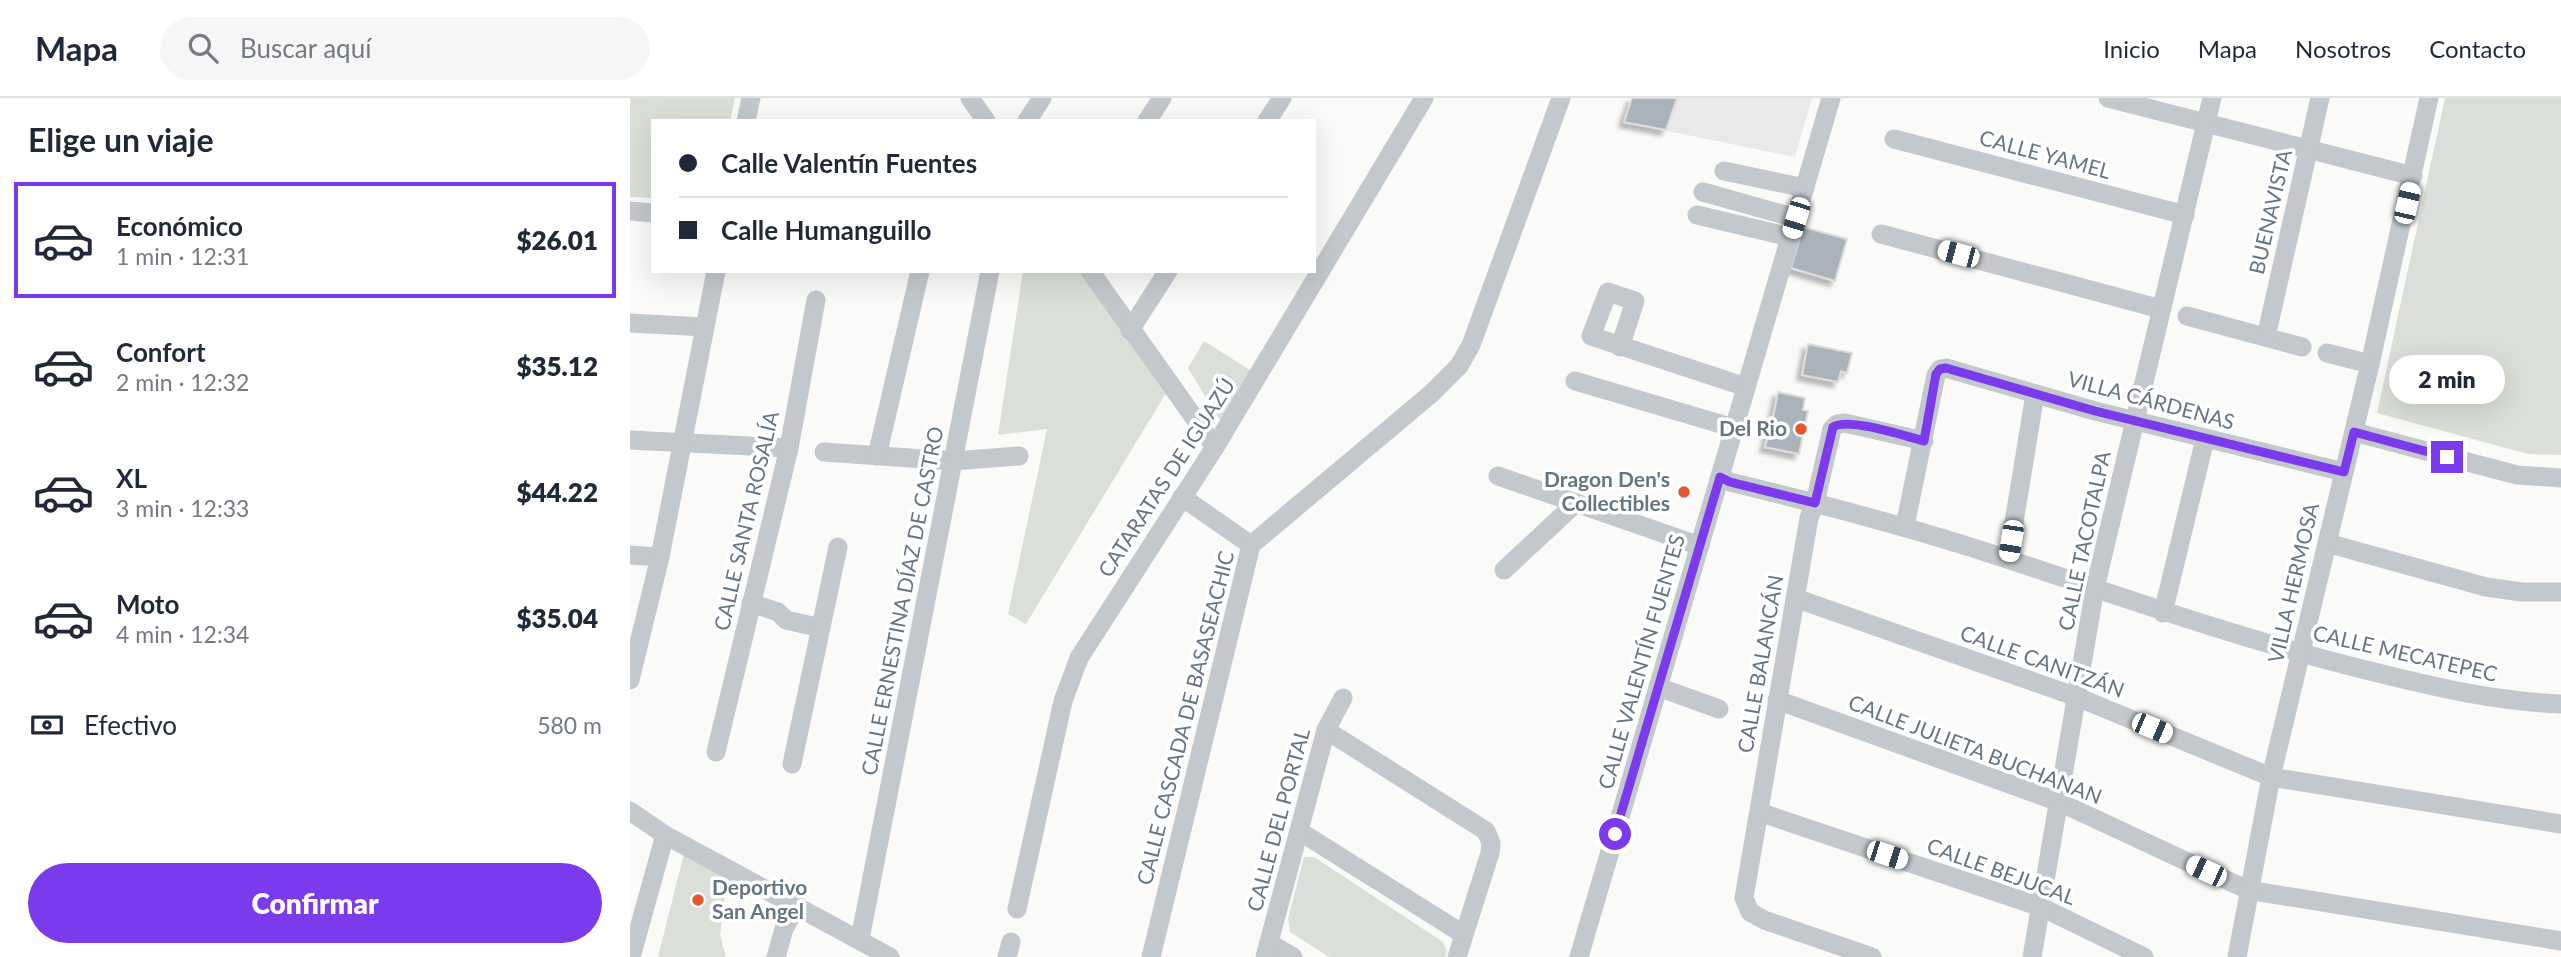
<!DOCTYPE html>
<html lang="es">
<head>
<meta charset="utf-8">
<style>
	body { margin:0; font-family:Lato,sans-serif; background:#f6f6f7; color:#1f2937; height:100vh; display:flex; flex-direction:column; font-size:26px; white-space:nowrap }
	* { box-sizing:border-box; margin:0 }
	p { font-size:23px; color:#747a83 }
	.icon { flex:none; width:38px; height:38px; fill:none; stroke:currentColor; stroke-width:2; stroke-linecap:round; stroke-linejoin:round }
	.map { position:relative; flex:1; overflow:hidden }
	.drawer { display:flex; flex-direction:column; background:#fff; width:630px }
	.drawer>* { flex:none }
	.hud { position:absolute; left:21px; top:21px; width:665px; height:154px; border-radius:0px; box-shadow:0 7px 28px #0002; display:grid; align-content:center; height:154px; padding:0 28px; background:#fff }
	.end { position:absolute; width:32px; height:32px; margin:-16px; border:9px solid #7c3aed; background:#fff; box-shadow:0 0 0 4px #fff }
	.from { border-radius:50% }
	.bubble { position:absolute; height:49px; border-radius:24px; background:#fff; box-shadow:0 7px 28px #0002; font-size:23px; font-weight:800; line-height:49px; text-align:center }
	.car { position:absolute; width:21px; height:42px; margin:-21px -10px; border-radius:9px; box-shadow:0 0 5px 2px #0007; background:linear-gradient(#fff 24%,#345 0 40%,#fff 0 76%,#345 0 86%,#fff 0) }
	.hud b { display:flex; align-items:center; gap:24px; height:66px; font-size:26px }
	.hud b+b { border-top:2px solid #e0e1e3 }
	.hud i { width:18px; height:18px; background:#1f2937 }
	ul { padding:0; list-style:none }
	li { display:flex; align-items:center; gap:21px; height:116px; margin:0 14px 10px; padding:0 14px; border:4px solid transparent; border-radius:0px }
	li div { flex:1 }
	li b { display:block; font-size:26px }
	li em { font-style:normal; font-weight:800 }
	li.current { border-color:#7c3aed }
	li>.icon { width:63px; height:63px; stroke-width:1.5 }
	h2 { padding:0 28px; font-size:32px; line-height:84px }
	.pay { display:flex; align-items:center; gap:18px; height:77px; padding:0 28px; font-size:26px }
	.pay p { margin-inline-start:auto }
	.cta { display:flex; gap:14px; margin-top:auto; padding:14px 28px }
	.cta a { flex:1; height:80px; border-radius:42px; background:#7c3aed; color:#fff; font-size:28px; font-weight:800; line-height:80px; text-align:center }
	header { display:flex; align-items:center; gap:42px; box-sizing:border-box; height:98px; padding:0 35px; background:#fff; border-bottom:2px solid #e0e1e3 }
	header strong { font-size:33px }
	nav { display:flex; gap:38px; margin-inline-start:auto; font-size:24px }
	.search { width:490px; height:63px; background:#f6f6f7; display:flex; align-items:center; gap:18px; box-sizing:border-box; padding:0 24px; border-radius:38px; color:#747a83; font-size:26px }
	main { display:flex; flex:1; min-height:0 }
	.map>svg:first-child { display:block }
	.built { fill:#e8e9e9 }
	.green { fill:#dadfd7 }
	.building { fill:#aab3b9; stroke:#dcdcda; stroke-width:2; filter:url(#shadow) }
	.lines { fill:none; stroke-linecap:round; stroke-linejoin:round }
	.minor { stroke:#c3c8cc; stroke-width:19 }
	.route { stroke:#7c3aed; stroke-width:9 }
	.poi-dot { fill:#e4572e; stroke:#fff; stroke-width:2.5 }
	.labels { text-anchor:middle; stroke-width:7; stroke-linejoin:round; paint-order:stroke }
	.street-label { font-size:21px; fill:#657683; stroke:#fff }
	.poi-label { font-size:21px; font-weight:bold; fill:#657683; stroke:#fff; text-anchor:end }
</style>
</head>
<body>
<header>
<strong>Mapa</strong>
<div class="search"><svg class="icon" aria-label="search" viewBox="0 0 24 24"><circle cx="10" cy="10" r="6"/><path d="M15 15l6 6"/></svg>Buscar aquí</div>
<nav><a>Inicio</a><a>Mapa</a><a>Nosotros</a><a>Contacto</a></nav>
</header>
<main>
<section class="drawer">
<h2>Elige un viaje</h2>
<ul>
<li class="current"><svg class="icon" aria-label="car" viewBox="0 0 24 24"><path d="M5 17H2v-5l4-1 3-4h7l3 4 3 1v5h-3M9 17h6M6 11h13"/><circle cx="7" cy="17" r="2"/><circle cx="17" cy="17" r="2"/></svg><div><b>Económico</b><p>1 min · 12:31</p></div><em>$26.01</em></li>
<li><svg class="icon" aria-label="car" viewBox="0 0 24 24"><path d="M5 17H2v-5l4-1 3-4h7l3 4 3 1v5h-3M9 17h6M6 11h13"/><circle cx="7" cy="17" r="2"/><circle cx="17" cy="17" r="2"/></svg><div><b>Confort</b><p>2 min · 12:32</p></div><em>$35.12</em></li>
<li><svg class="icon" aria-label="car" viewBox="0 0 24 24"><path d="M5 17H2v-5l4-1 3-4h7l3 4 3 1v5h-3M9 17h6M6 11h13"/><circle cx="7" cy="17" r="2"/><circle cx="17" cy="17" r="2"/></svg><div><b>XL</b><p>3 min · 12:33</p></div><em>$44.22</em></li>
<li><svg class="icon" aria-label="car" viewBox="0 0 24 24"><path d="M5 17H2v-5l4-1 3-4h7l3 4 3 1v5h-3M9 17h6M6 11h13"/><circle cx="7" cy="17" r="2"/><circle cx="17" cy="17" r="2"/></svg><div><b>Moto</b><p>4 min · 12:34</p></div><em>$35.04</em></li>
</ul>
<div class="pay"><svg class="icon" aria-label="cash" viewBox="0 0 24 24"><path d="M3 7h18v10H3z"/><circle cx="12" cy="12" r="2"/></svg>Efectivo<p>580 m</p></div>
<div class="cta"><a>Confirmar</a></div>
</section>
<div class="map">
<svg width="1931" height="859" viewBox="0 0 1931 859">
	<defs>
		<filter id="shadow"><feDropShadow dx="-5" dy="5" stdDeviation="2" flood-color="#0004"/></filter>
	</defs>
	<rect width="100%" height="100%" fill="#fafaf8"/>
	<path class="built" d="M1002 0H1182L1165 59 994 24Z"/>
	<g class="green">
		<path d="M0 0H105L100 23H23V100L0 99Z"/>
		<path d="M1815 0H1931V357L1898 356 1747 315Z"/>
		<path d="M393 173H453L536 295 396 526 378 516 417 331 368 337Z"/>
		<path d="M574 243 623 274 591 324 558 270Z"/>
		<path d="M55 752 99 767 90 837 96 859H28Z"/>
		<path d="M674 759H684L813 844 817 854 815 859H699L660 834 658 821Z"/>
	</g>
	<g class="building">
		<path d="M1002 0H1047L1036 32 994 24Z"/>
		<path d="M1173 129 1217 141 1205 183 1161 170Z"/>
		<path d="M1178 246 1222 255 1217 275 1211 273 1208 284 1172 277Z"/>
		<path d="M1148 294 1175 300 1173 312 1178 313 1169 356 1135 349 1139 335 1135 334 1138 319 1143 320Z"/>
	</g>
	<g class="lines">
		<g class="minor">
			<path d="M340 0 356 23"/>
			<path d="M1478 0 1783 78"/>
			<path d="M116 23 121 0"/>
			<path d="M397 23 412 0"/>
			<path d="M517 23 532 0"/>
			<path d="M637 23 652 0"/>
			<path d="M1264 41 1555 117"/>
			<path d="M1094 73 1175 90"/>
			<path d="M1073 94 1166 120"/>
			<path d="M0 113 23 115"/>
			<path d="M1067 117 1160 139"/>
			<path d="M1251 136 1531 211"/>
			<path d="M460 173 585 349"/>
			<path d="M1557 218 1672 249"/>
			<path d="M0 225 75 229"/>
			<path d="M500 232 538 173"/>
			<path d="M1636 239 1690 0"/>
			<path d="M990 249 1005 203 978 194 961 238 1116 289"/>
			<path d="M1697 255 1740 266"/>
			<path d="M945 283 1104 330"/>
			<path d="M1724 334 1887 377 1931 380"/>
			<path d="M0 342 159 350"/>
			<path d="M194 354 323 363 389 358"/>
			<path d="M247 358 290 173"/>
			<path d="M868 378 1070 448"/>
			<path d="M1090 379 1100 384C1194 407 1288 431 1380 462 1501 502 1620 544 1744 574 1809 590 1864 603 1931 606"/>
			<path d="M552 399 621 447"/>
			<path d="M1275 428 1306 277 1310 271 1316 270 1465 313 1714 374"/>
			<path d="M1697 445 1856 489 1892 494H1931"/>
			<path d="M0 457 30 459"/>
			<path d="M1378 461 1405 296"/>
			<path d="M874 472 946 405"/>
			<path d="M1165 500 1447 599 1641 679 1931 726"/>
			<path d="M121 505 148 514 156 522 191 530"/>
			<path d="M1533 515 1575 341"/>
			<path d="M0 582 30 459 86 173"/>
			<path d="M1028 589 1089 611"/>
			<path d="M1147 602 1429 704 1618 792 1931 843"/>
			<path d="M696 632 856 733 861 745 860 755 827 859"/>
			<path d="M86 654 159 350 186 202"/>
			<path d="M162 666 208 449"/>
			<path d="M0 713 35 737 260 859"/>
			<path d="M1129 714 1411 809 1514 859"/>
			<path d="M669 733 833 836"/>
			<path d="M387 811 433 603 449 560 585 349 794 0"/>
			<path d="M230 841 360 173"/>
			<path d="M639 845 663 859"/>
			<path d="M1 859 35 737"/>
			<path d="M146 859 154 831 167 807"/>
			<path d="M377 859 381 844"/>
			<path d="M521 859 621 447 802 295 829 268 841 247 931 0"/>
			<path d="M635 859 696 632 713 600"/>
			<path d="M949 859 1201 0"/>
			<path d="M1242 859 1134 822 1120 814 1114 800 1179 420 1185 405 1202 331 1207 326 1215 325 1294 343"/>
			<path d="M1402 859 1465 490 1582 0"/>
			<path d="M1607 859 1641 679 1740 266 1799 0"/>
		</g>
	</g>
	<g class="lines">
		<path class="route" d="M985 736 1090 379 1100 384 1185 405 1203 329C1218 319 1275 338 1294 343L1306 276 1310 271 1316 270 1465 313 1714 374 1724 334 1817 359"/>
	</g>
	<g class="poi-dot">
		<circle cx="1171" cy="331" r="7"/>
		<circle cx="1054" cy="394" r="7"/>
		<circle cx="68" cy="802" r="7"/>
	</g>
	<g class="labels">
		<g class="street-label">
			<text transform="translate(1415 57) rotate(15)" y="7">CALLE YAMEL</text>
			<text transform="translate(1641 114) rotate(-77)" y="7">BUENAVISTA</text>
			<text transform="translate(1521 303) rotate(15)" y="7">VILLA CÁRDENAS</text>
			<text transform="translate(537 380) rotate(-57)" y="7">CATARATAS DE IGUAZÚ</text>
			<text transform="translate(117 423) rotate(-77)" y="7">CALLE SANTA ROSALÍA</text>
			<text transform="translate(1455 443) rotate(-78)" y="7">CALLE TACOTALPA</text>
			<text transform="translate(1664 485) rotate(-77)" y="7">VILLA HERMOSA</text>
			<text transform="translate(273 503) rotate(-79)" y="7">CALLE ERNESTINA DÍAZ DE CASTRO</text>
			<text transform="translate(1775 556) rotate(13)" y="7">CALLE MECATEPEC</text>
			<text transform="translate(1012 564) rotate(-74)" y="7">CALLE VALENTÍN FUENTES</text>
			<text transform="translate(1412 564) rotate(20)" y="7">CALLE CANITZÁN</text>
			<text transform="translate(1131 566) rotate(-80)" y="7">CALLE BALANCÁN</text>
			<text transform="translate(556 620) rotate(-76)" y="7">CALLE CASCADA DE BASASEACHIC</text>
			<text transform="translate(1345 652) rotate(21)" y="7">CALLE JULIETA BUCHANAN</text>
			<text transform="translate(649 722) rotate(-75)" y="7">CALLE DEL PORTAL</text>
			<text transform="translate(1371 774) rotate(20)" y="7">CALLE BEJUCAL</text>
		</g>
		<g class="poi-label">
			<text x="1157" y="338">Del Rio</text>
			<text x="1040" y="389">Dragon Den's<tspan x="1040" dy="24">Collectibles</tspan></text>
			<text x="82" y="797" text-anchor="start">Deportivo<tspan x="82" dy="24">San Angel</tspan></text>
		</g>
	</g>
</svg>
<i class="end from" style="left:985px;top:736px"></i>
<i class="end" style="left:1817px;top:359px"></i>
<div class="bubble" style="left:1759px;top:257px;width:116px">2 min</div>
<i class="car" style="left:1777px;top:105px;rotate:13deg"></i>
<i class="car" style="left:1166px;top:120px;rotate:197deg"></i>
<i class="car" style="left:1328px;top:156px;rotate:285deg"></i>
<i class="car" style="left:1381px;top:443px;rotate:189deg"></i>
<i class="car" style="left:1522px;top:630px;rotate:113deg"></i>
<i class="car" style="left:1257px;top:757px;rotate:108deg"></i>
<i class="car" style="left:1576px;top:773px;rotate:295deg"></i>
<div class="hud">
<b><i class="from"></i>Calle Valentín Fuentes</b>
<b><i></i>Calle Humanguillo</b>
</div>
</div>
</main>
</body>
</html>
